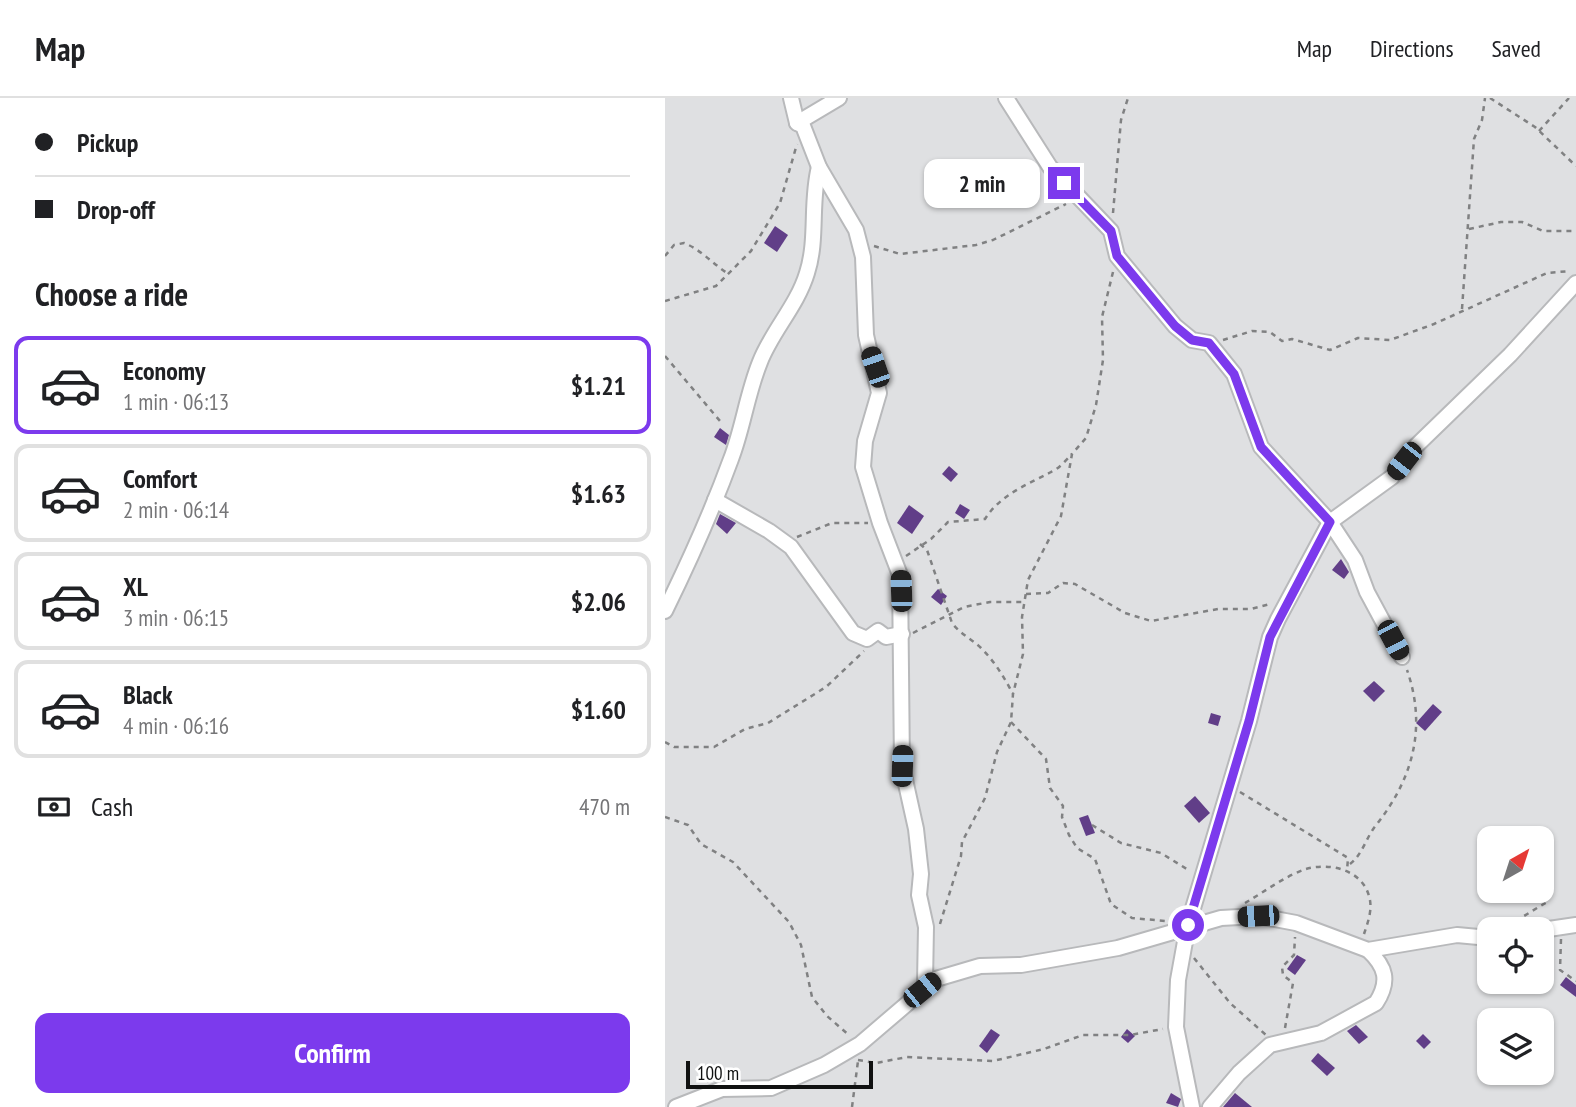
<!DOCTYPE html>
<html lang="en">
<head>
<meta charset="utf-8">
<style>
	body { margin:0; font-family:"PT Sans Narrow",sans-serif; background:#f6f6f6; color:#202124; height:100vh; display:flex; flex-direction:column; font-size:26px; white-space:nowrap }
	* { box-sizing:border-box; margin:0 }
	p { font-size:23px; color:#757577 }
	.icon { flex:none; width:38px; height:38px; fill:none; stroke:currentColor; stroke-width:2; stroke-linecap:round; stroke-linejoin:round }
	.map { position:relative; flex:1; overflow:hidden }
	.side { display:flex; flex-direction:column; background:#fff; width:665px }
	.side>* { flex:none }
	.banner { display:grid; align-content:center; height:154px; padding:0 35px; background:#fff }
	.needle { width:46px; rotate:39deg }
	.fabs { position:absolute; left:812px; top:728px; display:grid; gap:14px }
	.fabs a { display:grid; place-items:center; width:77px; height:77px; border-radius:14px; background:#fff; box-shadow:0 2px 5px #0004; font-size:35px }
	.scale { position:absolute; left:21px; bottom:18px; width:187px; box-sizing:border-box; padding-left:7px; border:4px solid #101111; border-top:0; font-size:19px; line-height:24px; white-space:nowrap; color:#101111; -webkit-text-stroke:5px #fff; paint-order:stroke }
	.end { position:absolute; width:32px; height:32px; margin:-16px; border:9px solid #7c3aed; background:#fff; box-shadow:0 0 0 4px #fff }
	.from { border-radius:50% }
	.bubble { position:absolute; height:49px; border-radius:14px; background:#fff; box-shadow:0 2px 5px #0004; font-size:23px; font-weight:700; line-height:49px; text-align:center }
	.car { position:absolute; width:21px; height:42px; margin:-21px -10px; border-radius:9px; box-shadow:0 0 5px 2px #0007; background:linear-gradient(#222 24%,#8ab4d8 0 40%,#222 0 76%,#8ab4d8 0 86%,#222 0) }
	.banner b { display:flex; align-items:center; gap:24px; height:66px; font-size:26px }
	.banner b+b { border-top:2px solid #e0e0e0 }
	.banner i { width:18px; height:18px; background:#202124 }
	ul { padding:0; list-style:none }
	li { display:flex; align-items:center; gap:21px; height:98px; margin:0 14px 10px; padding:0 21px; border:4px solid #e0e0e0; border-radius:14px }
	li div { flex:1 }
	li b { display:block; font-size:26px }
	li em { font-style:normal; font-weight:700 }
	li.active { border-color:#7c3aed }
	li>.icon { width:63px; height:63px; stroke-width:1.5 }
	h2 { padding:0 35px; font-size:32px; line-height:84px }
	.pay { display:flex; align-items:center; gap:18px; height:77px; padding:0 35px; font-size:26px }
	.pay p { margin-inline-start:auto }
	.action { display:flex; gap:14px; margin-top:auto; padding:14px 35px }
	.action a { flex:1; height:80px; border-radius:14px; background:#7c3aed; color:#fff; font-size:28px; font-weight:700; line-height:80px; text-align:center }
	header { display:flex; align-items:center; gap:42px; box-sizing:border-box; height:98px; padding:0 35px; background:#fff; border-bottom:2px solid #e0e0e0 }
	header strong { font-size:33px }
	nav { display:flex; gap:38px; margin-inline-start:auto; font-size:24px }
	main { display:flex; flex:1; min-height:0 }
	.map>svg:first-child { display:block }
	.building { fill:#613e88 }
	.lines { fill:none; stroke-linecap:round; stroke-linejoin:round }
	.minor-casing { stroke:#b8b9bb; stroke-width:18 }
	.path { stroke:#808182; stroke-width:2.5; stroke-dasharray:5 5; stroke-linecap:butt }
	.minor { stroke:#fff; stroke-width:14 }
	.route { stroke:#7c3aed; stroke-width:9 }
</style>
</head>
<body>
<header>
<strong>Map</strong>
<nav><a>Map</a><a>Directions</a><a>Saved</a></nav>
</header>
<main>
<section class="side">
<div class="banner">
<b><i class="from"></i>Pickup</b>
<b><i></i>Drop-off</b>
</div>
<h2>Choose a ride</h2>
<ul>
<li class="active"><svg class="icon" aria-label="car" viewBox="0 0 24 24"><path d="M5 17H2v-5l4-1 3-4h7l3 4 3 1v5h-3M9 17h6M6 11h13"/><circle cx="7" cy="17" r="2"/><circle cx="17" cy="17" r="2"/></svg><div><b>Economy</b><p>1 min · 06:13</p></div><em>$1.21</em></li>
<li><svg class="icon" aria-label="car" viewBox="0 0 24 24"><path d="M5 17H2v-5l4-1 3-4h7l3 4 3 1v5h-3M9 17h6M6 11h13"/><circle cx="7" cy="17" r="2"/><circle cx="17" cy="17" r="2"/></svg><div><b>Comfort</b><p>2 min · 06:14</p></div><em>$1.63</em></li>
<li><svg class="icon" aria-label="car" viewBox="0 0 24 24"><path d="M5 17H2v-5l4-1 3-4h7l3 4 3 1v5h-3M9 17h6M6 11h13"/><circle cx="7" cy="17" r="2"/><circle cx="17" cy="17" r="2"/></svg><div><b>XL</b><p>3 min · 06:15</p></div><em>$2.06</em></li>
<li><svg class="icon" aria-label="car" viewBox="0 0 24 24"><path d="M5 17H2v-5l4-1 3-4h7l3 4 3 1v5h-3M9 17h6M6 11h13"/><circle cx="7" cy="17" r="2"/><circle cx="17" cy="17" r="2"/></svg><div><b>Black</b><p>4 min · 06:16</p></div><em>$1.60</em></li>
</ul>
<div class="pay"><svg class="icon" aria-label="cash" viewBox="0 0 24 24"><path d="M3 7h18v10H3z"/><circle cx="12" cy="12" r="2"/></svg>Cash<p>470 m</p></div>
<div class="action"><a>Confirm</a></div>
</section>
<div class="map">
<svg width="911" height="1009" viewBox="0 0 911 1009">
	<rect width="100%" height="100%" fill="#dfe0e2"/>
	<g class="building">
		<path d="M110 128 123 137 112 154 99 145Z"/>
		<path d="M55 330 64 337 61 347 49 339Z"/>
		<path d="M284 368 293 376 286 384 277 376Z"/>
		<path d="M295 406 305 412 299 421 290 415Z"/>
		<path d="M244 407 259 418 247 436 232 425Z"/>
		<path d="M55 416 71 425 62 436 51 426Z"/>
		<path d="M676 461 684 474 679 481 667 472Z"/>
		<path d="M273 491 282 498 276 507 266 499Z"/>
		<path d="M709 583 720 593 709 604 698 593Z"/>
		<path d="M768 606 777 614 760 633 751 625Z"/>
		<path d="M546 615 556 618 553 628 543 625Z"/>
		<path d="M530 698 545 715 534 725 519 708Z"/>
		<path d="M423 717 430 735 421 738 414 720Z"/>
		<path d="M632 857 641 862 630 877 622 871Z"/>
		<path d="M901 879 911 887V899L895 887Z"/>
		<path d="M691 927 703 939 694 946 682 933Z"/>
		<path d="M326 931 335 937 322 955 314 948Z"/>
		<path d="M462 931 470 938 463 945 456 939Z"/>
		<path d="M758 936 766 944 759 951 751 943Z"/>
		<path d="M653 955 670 970 662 978 646 963Z"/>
		<path d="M506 995 516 1001 513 1009 501 1005Z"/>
		<path d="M570 995 587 1009H558Z"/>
	</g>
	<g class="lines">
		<g class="minor-casing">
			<g id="minor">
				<path d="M126 0 132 25 138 28 154 69 191 132 198 159 201 237 214 295 200 343 198 369 215 425 235 477 237 668 251 731 256 776 254 797 261 829 260 884 271 881"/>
				<path d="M341 0 385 69 446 133 452 158 510 228 527 242 544 245 569 276 596 349 665 424 690 462 702 494 737 559"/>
				<path d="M132 25 174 0"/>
				<path d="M50 402 104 433 126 449 188 535 202 541 213 533 221 539 237 536"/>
				<path d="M0 513C24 464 47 413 66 361 78 330 82 296 95 264 107 233 132 208 142 175 153 141 145 104 154 69"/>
				<path d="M877 832 911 827"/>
				<path d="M11 1009 57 991 106 990 159 967 195 946 271 881 315 868 356 867 453 850 556 820 593 818 631 825 703 852 792 837 824 840"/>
				<path d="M527 1009 511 929 513 882 523 827 584 623 605 539 613 521 665 424 727 379 751 348 845 257 911 185"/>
				<path d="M545 1009 574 975 605 947 656 935 711 905C725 883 721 869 703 852"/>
			</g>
		</g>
		<g class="path">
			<path d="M825 0 870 29 911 68"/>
			<path d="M874 33 904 0"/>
			<path d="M448 115 456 22 463 0"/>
			<path d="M804 131 836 124H857L878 133H911"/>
			<path d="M209 148 235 156 311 147 328 142 401 106"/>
			<path d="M0 158 9 147 19 145C35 151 47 165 62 175"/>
			<path d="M0 203 51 188 86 153 115 105 132 46"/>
			<path d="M797 211 809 41 817 22 820 0"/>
			<path d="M558 242 587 233 605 234 617 243 627 241 665 252 693 240 725 242 769 226 882 175 905 173"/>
			<path d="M0 258 55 323"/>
			<path d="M132 439 167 425H203"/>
			<path d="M255 446 262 452 287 525C295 536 307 541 316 550 330 564 339 579 348 596"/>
			<path d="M241 458 266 441 283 424 320 421C335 397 363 386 386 374 394 371 401 362 407 356"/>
			<path d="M361 496 383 495 398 485 410 486 460 515 486 523 553 511H586L605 506"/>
			<path d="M248 535 299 509 325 504H360"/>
			<path d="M346 624 381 661 385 690 398 708 397 719 404 737 412 750 430 761 446 806 467 820 500 823"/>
			<path d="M0 644 9 649H49L80 631 103 625 161 589 199 553"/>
			<path d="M575 694 675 755 683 760 682 773"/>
			<path d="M0 719 23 727 36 746 68 764 124 824 136 847 147 899 162 918 185 938"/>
			<path d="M427 727 456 745 496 755 525 773"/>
			<path d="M685 766C698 756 701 739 712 726 748 680 762 629 742 572"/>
			<path d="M580 805C599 794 620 778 641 771 665 764 697 772 704 798 708 811 703 824 699 836"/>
			<path d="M275 826 296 758 297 744 320 700 332 654 346 624 348 596 358 556 357 519 363 482 396 418 407 356 421 340 431 307 438 262 437 219 448 174"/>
			<path d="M845 831 849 824 882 804"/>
			<path d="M896 841 895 872 911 883"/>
			<path d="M529 860 565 905 601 937"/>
			<path d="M620 930 628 885 618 877 617 869 629 857 630 839"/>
			<path d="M193 962 211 965 242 959 328 963 379 951 418 937H465L498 931"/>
			<path d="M187 1009 193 963"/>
		</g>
		<use href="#minor" class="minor"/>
	</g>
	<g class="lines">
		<path class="route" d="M399 85 446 133 452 158 510 228 527 242 544 245 569 276 596 349 665 424 605 539 584 623 523 827"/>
	</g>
</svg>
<div class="fabs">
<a><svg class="needle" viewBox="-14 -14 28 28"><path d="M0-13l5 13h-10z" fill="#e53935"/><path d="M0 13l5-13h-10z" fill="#757577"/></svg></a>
<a><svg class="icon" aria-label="locate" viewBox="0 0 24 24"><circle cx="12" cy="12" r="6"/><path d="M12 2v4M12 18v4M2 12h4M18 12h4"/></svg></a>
<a><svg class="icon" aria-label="layers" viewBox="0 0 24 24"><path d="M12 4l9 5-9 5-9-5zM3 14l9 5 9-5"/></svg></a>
</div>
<div class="scale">100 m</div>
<i class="end from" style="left:523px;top:827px"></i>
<i class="end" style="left:399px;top:85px"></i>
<div class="bubble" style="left:259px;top:61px;width:116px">2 min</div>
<i class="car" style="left:210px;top:269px;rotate:341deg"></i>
<i class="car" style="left:739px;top:363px;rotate:218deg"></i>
<i class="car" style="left:236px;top:493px;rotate:358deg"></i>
<i class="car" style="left:728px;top:542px;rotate:152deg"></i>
<i class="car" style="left:237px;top:668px;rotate:2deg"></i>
<i class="car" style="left:593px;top:818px;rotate:267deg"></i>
<i class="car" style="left:257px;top:892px;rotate:51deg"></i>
</div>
</main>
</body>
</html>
